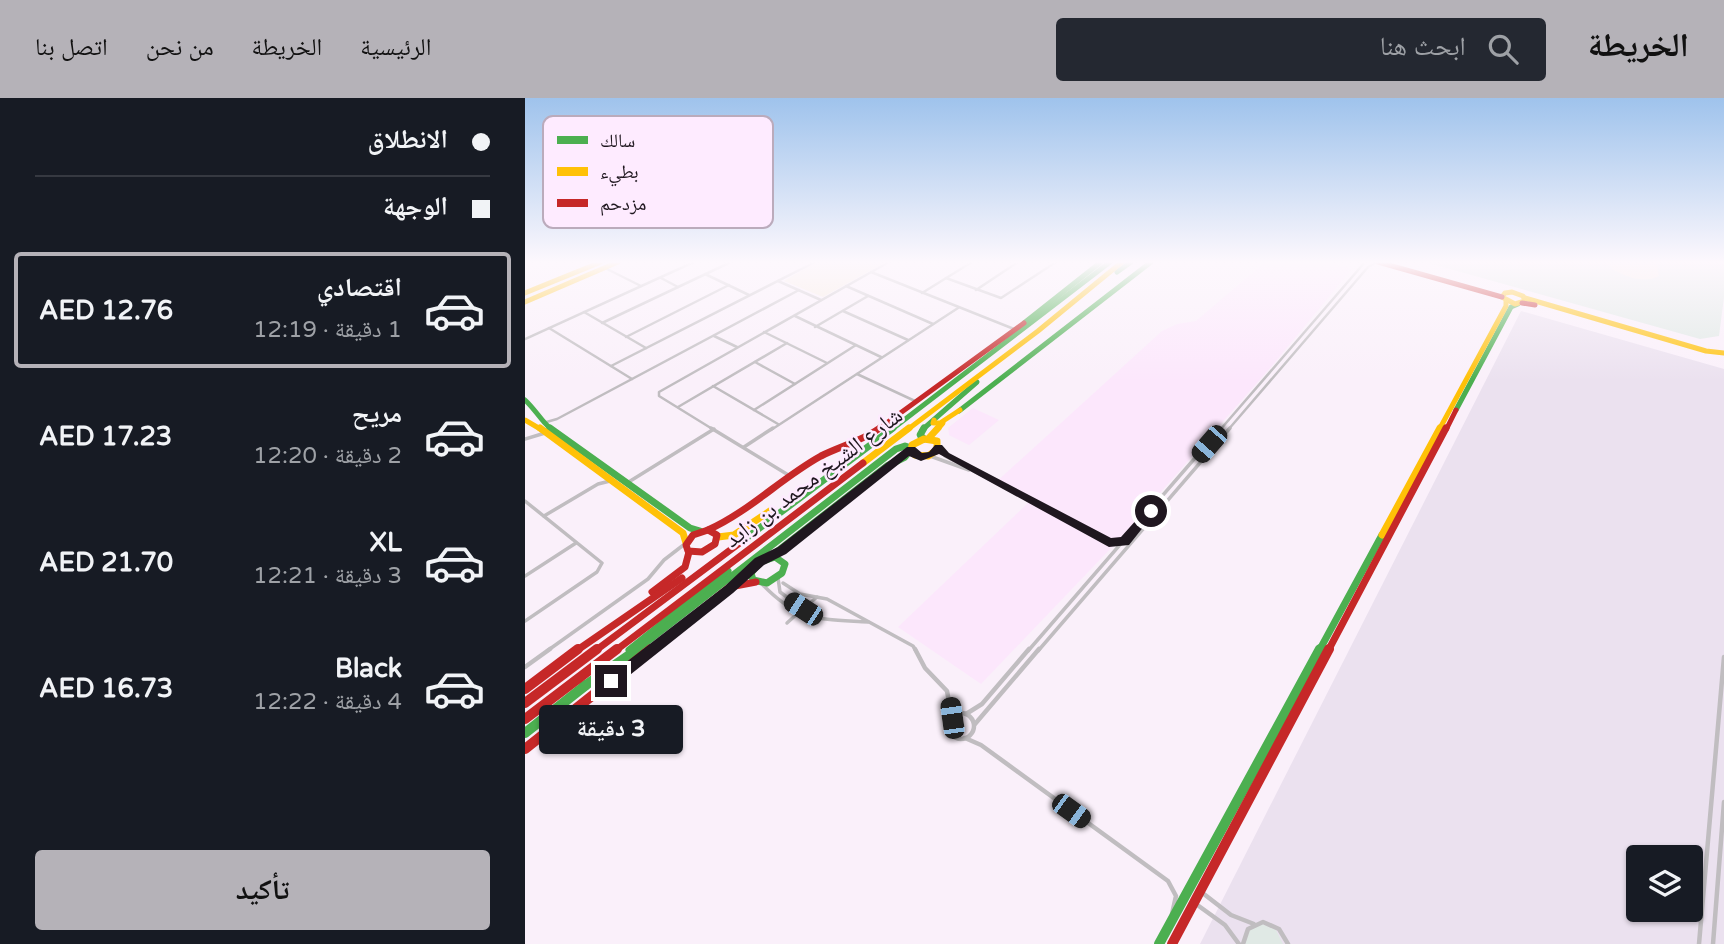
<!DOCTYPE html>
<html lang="ar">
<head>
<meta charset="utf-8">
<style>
	body { margin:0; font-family:"Varela Round","Noto Naskh Arabic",sans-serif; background:#242831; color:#f1f3f6; direction:rtl; height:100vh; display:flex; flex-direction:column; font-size:26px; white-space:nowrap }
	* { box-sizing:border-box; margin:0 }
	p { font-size:23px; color:#9ea1a6 }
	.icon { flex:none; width:38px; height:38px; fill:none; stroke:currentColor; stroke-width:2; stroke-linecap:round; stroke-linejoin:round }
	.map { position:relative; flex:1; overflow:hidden; direction:ltr }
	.panel { display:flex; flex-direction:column; background:#171b24; width:525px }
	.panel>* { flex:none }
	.hud { display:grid; align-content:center; height:154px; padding:0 35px; background:#171b24 }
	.fabs { position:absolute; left:1101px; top:747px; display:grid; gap:14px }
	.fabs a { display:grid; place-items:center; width:77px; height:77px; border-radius:7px; background:#171b24; box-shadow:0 2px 5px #0004; font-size:35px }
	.end { position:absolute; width:32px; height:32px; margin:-16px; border:9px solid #1f171f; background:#fff; box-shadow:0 0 0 4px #fff }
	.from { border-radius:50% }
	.bubble { position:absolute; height:49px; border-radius:7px; background:#171b24; box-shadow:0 2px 5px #0004; font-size:23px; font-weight:700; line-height:49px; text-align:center; direction:rtl }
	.car { position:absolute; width:21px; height:42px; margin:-21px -10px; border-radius:9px; box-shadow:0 0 5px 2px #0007; background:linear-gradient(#222 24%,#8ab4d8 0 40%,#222 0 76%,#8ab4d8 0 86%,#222 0) }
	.hud b { display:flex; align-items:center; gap:24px; height:66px; font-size:26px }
	.hud b+b { border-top:2px solid #363941 }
	.hud i { width:18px; height:18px; background:#f1f3f6 }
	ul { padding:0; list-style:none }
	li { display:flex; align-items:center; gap:21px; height:116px; margin:0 14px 10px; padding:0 21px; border:4px solid transparent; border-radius:7px }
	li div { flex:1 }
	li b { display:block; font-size:26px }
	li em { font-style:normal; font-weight:700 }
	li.selected { border-color:#b5b2b8 }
	li>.icon { width:63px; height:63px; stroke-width:1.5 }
	.primary-button { display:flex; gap:14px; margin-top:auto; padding:14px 35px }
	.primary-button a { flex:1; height:80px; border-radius:7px; background:#b5b2b8; color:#111; font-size:28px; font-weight:700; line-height:80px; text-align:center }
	header { display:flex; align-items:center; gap:42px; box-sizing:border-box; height:98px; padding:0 35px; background:#b5b2b8; color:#111 }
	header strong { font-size:33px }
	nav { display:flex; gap:38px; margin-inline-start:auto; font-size:24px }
	.search { width:490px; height:63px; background:#242831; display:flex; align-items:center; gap:18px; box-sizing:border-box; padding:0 24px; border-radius:7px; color:#9ea1a6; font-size:26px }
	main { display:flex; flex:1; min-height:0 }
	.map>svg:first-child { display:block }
	.built { fill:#fce7fc }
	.industrial { fill:#ebe1ef; fill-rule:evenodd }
	.green { fill:#e0e9e5 }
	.sand { fill:#f6ecdc }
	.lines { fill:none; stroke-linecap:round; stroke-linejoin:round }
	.street-far2 { stroke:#c0bdc0; stroke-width:2.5 }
	.street-far1 { stroke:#c0bdc0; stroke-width:3.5 }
	.street { stroke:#c0bdc0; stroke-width:4.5 }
	.fast-far2 { stroke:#4caf50; stroke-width:5 }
	.fast-far1 { stroke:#4caf50; stroke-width:7 }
	.fast { stroke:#4caf50; stroke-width:10 }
	.slow-far1 { stroke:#ffc107; stroke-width:5 }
	.slow { stroke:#ffc107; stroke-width:7 }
	.jam-far2 { stroke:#c62828; stroke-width:5 }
	.jam-far1 { stroke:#c62828; stroke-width:7 }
	.jam { stroke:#c62828; stroke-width:10 }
	.route { fill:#1f171f }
	.labels { text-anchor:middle; stroke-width:5; stroke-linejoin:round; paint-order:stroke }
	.street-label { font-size:23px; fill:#1f171f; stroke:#feebff }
	.key { fill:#feebff; stroke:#bbabbc; stroke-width:2 }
	.key-label { font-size:19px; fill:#1f171f }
</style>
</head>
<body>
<header>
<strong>الخريطة</strong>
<div class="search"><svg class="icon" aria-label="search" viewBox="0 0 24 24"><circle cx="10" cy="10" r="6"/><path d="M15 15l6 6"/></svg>ابحث هنا</div>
<nav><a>الرئيسية</a><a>الخريطة</a><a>من نحن</a><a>اتصل بنا</a></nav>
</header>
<main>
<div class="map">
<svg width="1199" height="846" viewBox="0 0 1199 846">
	<rect width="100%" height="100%" fill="#faf0fa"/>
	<g class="built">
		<path d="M740 164H804L827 171 746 269 589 447 456 586 373 529 504 404 470 385 637 233 652 226 671 223Z"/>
		<path d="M448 310 474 322 444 347 424 337 423 330Z"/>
	</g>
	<path class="industrial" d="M996 213 1199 271V846H675ZM1113 760H1166V812H1113Z"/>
	<g class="green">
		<path d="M900 164H1199V199L1194 238 1175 241Z"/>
		<path d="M737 826 751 832 758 846H720L724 832Z"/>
	</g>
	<g class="sand">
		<path d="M291 164H361L298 199 259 183Z"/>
		<path d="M1131 164 1134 178C1118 186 1102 179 1087 171L1084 165Z"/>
	</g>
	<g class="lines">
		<g class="street-far2">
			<path d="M80 170 116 188"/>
			<path d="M346 174 489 231"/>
			<path d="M180 176 224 197"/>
			<path d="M136 180 153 189"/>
			<path d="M421 180 476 200 531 164"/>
			<path d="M253 183 296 202"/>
			<path d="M321 188 408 226"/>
			<path d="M451 192 493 164"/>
			<path d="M397 195 447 164"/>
			<path d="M318 213 383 242"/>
			<path d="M59 214 121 250"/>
			<path d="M270 218 356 259"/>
			<path d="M77 225 206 164"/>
			<path d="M290 229 343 198"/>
			<path d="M24 230 107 281"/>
			<path d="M239 234 302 265"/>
			<path d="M189 238 212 249"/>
			<path d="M101 239 204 187"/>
			<path d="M0 241 169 164"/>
			<path d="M230 264 270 286"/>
			<path d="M86 268 290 164"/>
			<path d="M332 276 390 303"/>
			<path d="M188 288 253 326"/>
			<path d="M153 309 262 245"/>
			<path d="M229 312 331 247"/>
			<path d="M18 325 32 321 274 192"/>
			<path d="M189 332 134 298V294L364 164"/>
			<path d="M246 332 433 210"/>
			<path d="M695 332 840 164"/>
			<path d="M703 332 843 169 850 165"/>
		</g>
		<g class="street-far1">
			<path d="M186 330 265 378"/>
			<path d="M0 341 20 335"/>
			<path d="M219 349 248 330"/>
			<path d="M414 350 420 358 584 444 599 443"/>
			<path d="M405 358 444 372"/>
			<path d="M102 385 189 331"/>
			<path d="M0 403 77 465 72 474 0 523"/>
			<path d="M19 418 73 386 85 383"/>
			<path d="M0 478 51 445"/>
			<path d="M253 480 255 494 278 511"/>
			<path d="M258 485 275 496 302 501 388 548 391 553"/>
			<path d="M237 486C273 524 294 521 343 524"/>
			<path d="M279 510 292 499"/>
			<path d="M262 525 273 515"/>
			<path d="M22 553 123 481 139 462 161 445"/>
			<path d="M503 553 696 330"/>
			<path d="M513 553 705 330"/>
		</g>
		<g class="street">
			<path d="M390 551 400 570 422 593 427 620"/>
			<path d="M0 569 25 551"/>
			<circle cx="436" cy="628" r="13"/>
			<path d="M441 616 457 606 504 551"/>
			<path d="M450 626 514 551"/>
			<path d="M440 640 456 647 643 783 651 798 647 816"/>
			<path d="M675 793 706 817 729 826"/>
			<path d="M671 806 700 827 714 846"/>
			<path d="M718 846 723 831 738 824 754 831 763 846"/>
			<path d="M1174 846 1199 559"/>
			<path d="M1188 846 1199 704"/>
		</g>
		<g class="fast-far2">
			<path d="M592 174 606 164"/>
			<path d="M499 225 576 164"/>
			<path d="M0 302C11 312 16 323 27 332"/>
			<path d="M931 312 986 209 993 206"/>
			<path d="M434 313 626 164"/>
			<path d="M366 332 585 164"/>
			<path d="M397 332 452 284"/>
		</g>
		<g class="fast-far1">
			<path d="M25 330 165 430 175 433"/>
			<path d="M399 341 395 337 399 330"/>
			<path d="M220 441 368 330"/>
			<path d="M245 459 362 368 380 359 386 351"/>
			<path d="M250 459 260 466 257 475 242 485 228 482 226 475 235 464Z"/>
			<path d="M104 552 203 473"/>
			<path d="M110 553 371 351 380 348 386 350"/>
			<path d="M794 553 857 437"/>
		</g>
		<g class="fast">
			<path d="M58 589 113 551"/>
			<path d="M0 635 61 587"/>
			<path d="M634 846 795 551"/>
		</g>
		<g class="slow-far1">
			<path d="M987 194 998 198 1000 203 990 206 977 199 980 195Z"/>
			<path d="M0 195 76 164"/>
			<path d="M1000 200 1181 253 1199 255"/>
			<path d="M0 204 93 164"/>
			<path d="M0 322 17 332"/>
			<path d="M409 322 408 325H415L435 312"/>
			<path d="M382 332 513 233 597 164"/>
			<path d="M412 332 418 325"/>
			<path d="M914 332 981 208V202"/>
		</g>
		<g class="slow">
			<path d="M15 330 158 435 161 445"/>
			<path d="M399 341 412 343V352L403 358 390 357 386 353 387 347Z"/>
			<path d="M403 341 413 330"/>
			<path d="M338 365 384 330"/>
			<path d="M857 437 915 330"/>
			<path d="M193 439 209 437 245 413"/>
		</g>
		<g class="jam-far2">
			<path d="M853 164 977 199"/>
			<path d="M997 205 1010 207"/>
			<path d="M352 332 499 225"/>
			<path d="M921 332 931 312"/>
		</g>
		<g class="jam-far1">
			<path d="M183 432C225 413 256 380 296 358 316 348 337 343 355 330"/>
			<path d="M183 432 192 437 190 446 177 454 163 453 161 447 168 437Z"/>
			<path d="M210 488 231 484"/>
			<path d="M127 494 160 469 164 454"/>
			<path d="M51 553 157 480"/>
			<path d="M70 553 220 441"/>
			<path d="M90 553 338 365"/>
			<path d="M124 553 227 471"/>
			<path d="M803 553 921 330"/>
		</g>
		<g class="jam">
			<path d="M0 591 53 551"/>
			<path d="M0 605 72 551"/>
			<path d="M0 621 92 551"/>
			<path d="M0 651 126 551"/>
			<path d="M647 846 804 551"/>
		</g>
	</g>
	<linearGradient id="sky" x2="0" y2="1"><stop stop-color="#9fc3ec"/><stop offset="0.58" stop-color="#fdf8fd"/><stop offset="1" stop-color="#fdf8fd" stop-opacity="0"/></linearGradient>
	<rect width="1199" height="283" fill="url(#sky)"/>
	<path class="route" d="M410 347H417L424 355 586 440 596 439 622 410 626 409 631 413 604 447 584 449 414 356 396 363 384 358 261 456 239 467 208 495 91 588H82V579L200 488 230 460 253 449 382 349H390L397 355 404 354Z"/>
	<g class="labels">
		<g class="street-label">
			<text transform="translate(288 379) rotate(-37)" y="8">شارع الشيخ محمد بن زايد</text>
		</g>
	</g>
	<rect x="18" y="18" width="230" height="112" rx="10" class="key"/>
	<rect x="32" y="38" width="31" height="8" fill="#4caf50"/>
	<rect x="32" y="69" width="31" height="9" fill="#ffc107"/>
	<rect x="32" y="101" width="31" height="8" fill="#c62828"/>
	<g class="key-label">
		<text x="75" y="49">سالك</text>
		<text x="75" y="80">بطيء</text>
		<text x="75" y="112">مزدحم</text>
	</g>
</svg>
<div class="fabs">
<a><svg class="icon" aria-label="layers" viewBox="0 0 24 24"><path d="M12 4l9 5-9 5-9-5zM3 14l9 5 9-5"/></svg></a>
</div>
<i class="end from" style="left:626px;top:413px"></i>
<i class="end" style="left:86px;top:583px"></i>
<div class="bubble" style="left:14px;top:607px;width:144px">3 دقيقة</div>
<i class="car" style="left:684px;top:346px;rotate:221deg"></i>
<i class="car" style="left:278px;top:511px;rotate:303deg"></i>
<i class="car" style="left:427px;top:620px;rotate:352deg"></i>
<i class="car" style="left:546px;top:713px;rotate:126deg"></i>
</div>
<section class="panel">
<div class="hud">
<b><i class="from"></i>الانطلاق</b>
<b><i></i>الوجهة</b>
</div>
<ul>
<li class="selected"><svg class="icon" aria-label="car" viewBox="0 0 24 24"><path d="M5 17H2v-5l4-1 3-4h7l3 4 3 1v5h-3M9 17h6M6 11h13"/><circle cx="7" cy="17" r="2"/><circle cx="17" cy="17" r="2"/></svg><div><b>اقتصادي</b><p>1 دقيقة · 12:19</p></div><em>AED 12.76</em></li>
<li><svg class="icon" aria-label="car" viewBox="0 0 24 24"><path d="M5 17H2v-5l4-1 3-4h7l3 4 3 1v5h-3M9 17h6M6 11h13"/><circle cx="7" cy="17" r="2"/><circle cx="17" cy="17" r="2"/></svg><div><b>مريح</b><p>2 دقيقة · 12:20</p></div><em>AED 17.23</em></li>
<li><svg class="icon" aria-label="car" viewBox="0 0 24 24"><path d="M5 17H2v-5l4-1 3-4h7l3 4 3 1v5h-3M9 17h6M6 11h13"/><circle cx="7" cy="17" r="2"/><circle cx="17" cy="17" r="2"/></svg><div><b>XL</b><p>3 دقيقة · 12:21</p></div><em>AED 21.70</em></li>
<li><svg class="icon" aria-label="car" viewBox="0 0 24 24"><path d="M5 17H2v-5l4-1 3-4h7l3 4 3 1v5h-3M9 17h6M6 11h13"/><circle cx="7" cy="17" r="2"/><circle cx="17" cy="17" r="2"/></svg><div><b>Black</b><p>4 دقيقة · 12:22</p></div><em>AED 16.73</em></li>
</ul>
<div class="primary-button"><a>تأكيد</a></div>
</section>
</main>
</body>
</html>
